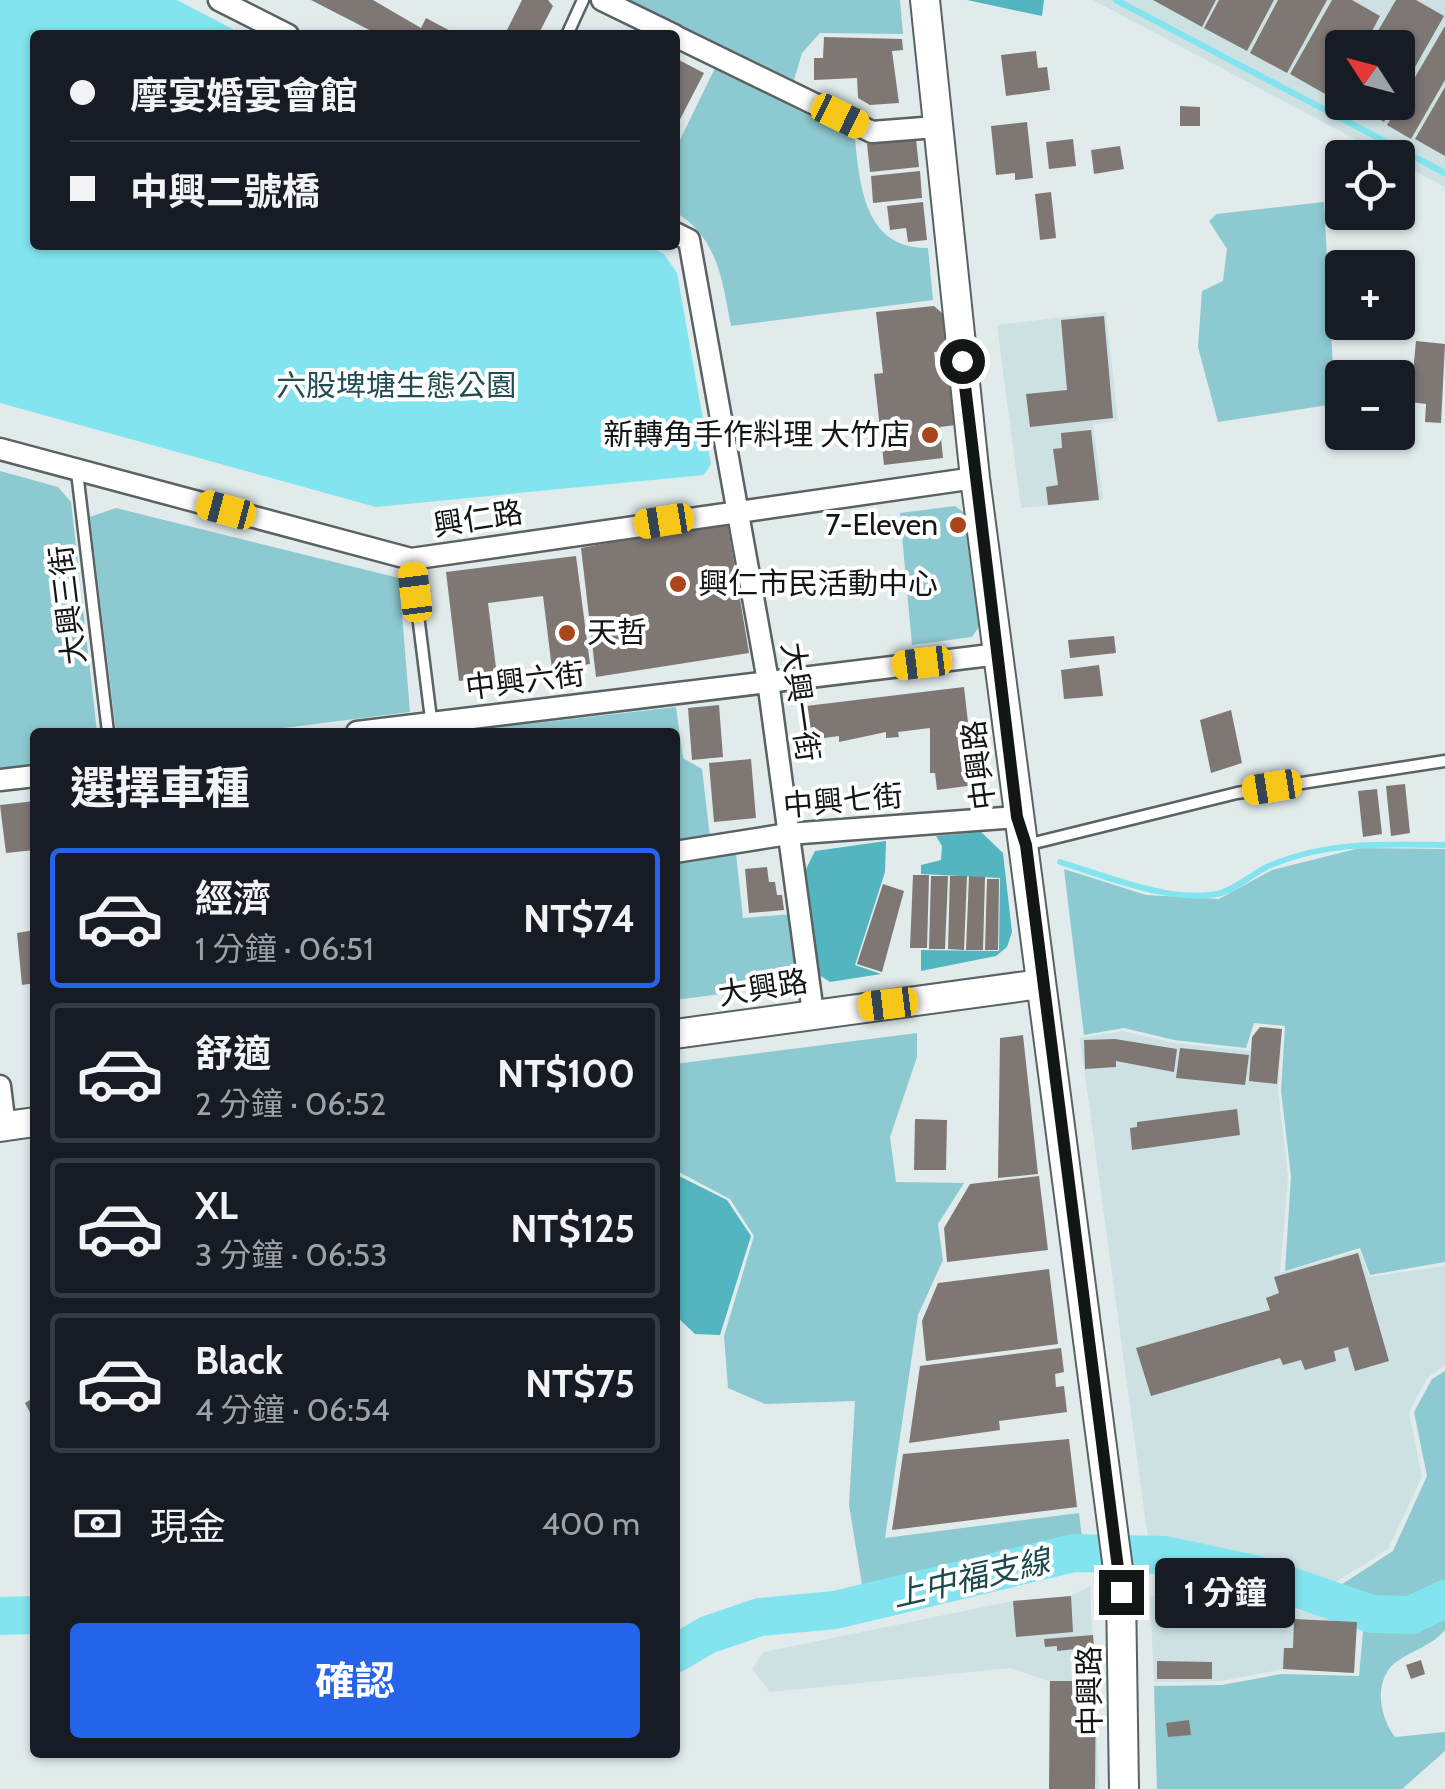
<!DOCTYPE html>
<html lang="zh-TW">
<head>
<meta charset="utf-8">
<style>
	body { margin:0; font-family:Cabin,"Noto Sans TC",sans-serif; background:#20242c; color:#f1f3f6; height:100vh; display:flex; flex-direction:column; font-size:38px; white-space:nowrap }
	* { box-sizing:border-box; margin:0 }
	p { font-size:32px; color:#9ea1a6 }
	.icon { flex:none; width:55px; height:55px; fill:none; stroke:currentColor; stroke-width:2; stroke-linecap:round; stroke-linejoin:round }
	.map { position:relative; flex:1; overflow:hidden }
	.details { position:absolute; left:30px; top:728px; width:650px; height:1030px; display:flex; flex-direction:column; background:#171b24; border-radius:10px; box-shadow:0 2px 8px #0004 }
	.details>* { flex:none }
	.top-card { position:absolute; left:30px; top:30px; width:650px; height:220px; border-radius:10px; box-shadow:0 2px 8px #0004; display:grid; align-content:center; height:220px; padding:0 40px; background:#171b24 }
	.needle { width:65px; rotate:306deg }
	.buttons { position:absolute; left:1325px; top:30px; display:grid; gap:20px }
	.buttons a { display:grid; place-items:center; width:90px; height:90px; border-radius:10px; background:#171b24; box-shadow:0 2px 8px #0004; font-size:50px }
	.end { position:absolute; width:45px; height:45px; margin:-22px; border:12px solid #131617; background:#fff; box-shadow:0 0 0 5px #fff }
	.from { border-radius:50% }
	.bubble { position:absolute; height:70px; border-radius:10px; background:#171b24; box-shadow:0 2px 8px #0004; font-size:32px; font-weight:700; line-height:70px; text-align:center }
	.car { position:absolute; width:30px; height:60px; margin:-30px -15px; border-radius:12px; box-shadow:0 0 8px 2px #0007; background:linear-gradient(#f5c518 24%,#345 0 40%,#f5c518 0 76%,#345 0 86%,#f5c518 0) }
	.top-card b { display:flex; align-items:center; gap:35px; height:95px; font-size:38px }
	.top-card b+b { border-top:2px solid #363941 }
	.top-card i { width:25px; height:25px; background:#f1f3f6 }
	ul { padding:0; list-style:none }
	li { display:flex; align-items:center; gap:30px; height:140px; margin:0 20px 15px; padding:0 20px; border:5px solid #363941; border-radius:10px }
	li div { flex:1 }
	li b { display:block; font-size:38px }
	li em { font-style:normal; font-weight:700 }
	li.active { border-color:#2563eb }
	li>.icon { width:90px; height:90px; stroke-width:1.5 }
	h2 { padding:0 40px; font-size:45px; line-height:120px }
	.pay { display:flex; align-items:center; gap:25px; height:110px; padding:0 40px; font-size:38px }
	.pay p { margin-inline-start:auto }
	.button { display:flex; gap:20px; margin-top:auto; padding:20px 40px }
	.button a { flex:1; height:115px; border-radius:10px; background:#2563eb; color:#fff; font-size:40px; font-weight:700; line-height:115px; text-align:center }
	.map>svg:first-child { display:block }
	.built { fill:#cde0e2; fill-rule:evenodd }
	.green { fill:#8dc9d0 }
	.forest { fill:#52b5bf }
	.water { fill:#82e4ee }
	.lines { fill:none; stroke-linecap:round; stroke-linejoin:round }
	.stream { stroke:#82e4ee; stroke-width:6 }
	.river { stroke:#82e4ee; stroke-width:38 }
	.building { fill:#7f7774 }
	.lane-casing { stroke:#5a6263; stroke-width:15 }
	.street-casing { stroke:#5a6263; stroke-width:25 }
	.secondary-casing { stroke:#5a6263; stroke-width:32 }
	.lane { stroke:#fff; stroke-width:10 }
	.street { stroke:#fff; stroke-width:20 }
	.secondary { stroke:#fff; stroke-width:28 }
	.route { stroke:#131617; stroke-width:12 }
	.poi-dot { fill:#ab451c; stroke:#fff; stroke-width:4 }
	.labels { text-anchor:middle; stroke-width:8; stroke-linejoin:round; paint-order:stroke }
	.park-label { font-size:30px; fill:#224e53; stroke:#fff }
	.poi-label { font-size:30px; fill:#131617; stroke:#fff; text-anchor:end }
	.street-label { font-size:30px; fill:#131617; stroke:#fff }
	.water-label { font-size:32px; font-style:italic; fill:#1c494d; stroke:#fff }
</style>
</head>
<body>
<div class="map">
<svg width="1445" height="1789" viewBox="0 0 1445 1789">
	<rect width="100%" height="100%" fill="#e1ebec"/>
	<g class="built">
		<path d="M1093 0H1445V187L1398 162V158L1389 157ZM1342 48H1398V102H1342Z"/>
		<path d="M1106 312 1118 421 1093 424 1103 500 1021 508 997 325Z"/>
		<path d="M1282 1029 1278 1091 1288 1176 1280 1273 1360 1251 1369 1277 1445 1266V1365L1428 1377 1409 1412 1422 1477 1388 1549 1331 1585 1265 1561 1149 1546 1080 1038 1122 1031 1174 1043 1250 1051Z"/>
		<path d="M1090 1586 1099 1789H1050L1049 1681 1011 1668 770 1692 752 1669 764 1652 1013 1601 1071 1596Z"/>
		<path d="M1150 1596 1268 1604 1357 1622 1354 1673 1283 1669 1222 1681 1154 1682Z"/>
	</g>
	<g class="green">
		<path d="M628 0H900L903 34 820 33 802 53 794 80Z"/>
		<path d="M715 68 855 139C860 189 866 249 928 248L933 300 731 326C722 279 718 238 675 212V150Z"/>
		<path d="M1324 202 1335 404 1218 422 1198 347 1202 291 1223 281 1227 249 1209 221 1217 214Z"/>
		<path d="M0 471 58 487 71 502 97 732H35V767L0 772Z"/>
		<path d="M955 506 972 518 986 616 972 637 912 645 900 513Z"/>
		<path d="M116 508 399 578 410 712 253 732H116L90 517Z"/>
		<path d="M676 707 683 758 702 769 710 837 675 840V732H457Z"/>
		<path d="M1360 848 1445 849V1262L1370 1275 1360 1248 1285 1271 1291 1176 1281 1091 1285 1026 1254 1023 1246 1048 1174 1040 1124 1028 1084 1035 1064 869 1146 895 1219 899 1272 870Z"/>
		<path d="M736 853 743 918 792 914 798 966 783 986 675 1000V861Z"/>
		<path d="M917 1033V1057L890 1137 896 1182 964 1183 938 1224 943 1260 918 1315 885 1538 1079 1513 1082 1538 1066 1537 864 1597 849 1505 855 1401 765 1404 728 1388 724 1336 754 1236 730 1199 675 1170V1064Z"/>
		<path d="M1445 1371V1586C1401 1614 1380 1606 1333 1590L1393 1551 1427 1476 1414 1412 1432 1379Z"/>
		<path d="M1445 1608V1630C1431 1646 1415 1649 1399 1660 1372 1677 1379 1717 1395 1737L1445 1732V1751L1402 1789H1157L1154 1686 1222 1685 1281 1674 1359 1676 1364 1621 1410 1623Z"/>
	</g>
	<g class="forest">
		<path d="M967 0H1044L1042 16Z"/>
		<path d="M981 832 1003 853 1012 932 1007 947 996 956 921 971V950L999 951 1000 878 921 874V865L941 860 942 846 936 836Z"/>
		<path d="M886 841 885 872 855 965 881 974 830 982 813 971 804 873 815 851Z"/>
		<path d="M675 1174 727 1200 751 1236 720 1335 695 1334 675 1315Z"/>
	</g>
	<path class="water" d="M0 0H177L244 35H35V245H646L664 254 677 273 711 464 704 475 376 507 0 403Z"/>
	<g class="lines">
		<g class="stream">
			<path d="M1116 0 1445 173"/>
			<path d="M1060 862C1105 876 1170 903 1217 894 1236 890 1254 872 1271 865 1328 841 1385 844 1445 845"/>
		</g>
		<g class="river">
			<path d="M0 1616 35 1615"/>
			<path d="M675 1654 707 1635 760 1617 835 1610 1074 1553 1165 1555 1254 1574 1372 1614 1411 1615 1445 1599"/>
		</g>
	</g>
	<g class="building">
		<path d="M311 0H373L421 28 426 18 458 35H379Z"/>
		<path d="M522 0H548L553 6 538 35 505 34Z"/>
		<path d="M1153 0H1216L1202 27Z"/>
		<path d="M1219 0H1274L1247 51 1204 28Z"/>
		<path d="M1278 0H1327L1287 73 1250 53Z"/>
		<path d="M1332 0H1352L1380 16 1363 48H1342V84L1334 99 1290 74Z"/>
		<path d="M1396 0H1416L1444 16 1398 97V48H1368Z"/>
		<path d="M1445 26V80L1411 139 1387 125Z"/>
		<path d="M824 37 902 39 903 50 892 51 899 103 870 105 858 98 857 78 814 80V58H823Z"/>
		<path d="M1036 51 1038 68 1047 67 1050 90 1006 96 1001 55Z"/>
		<path d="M675 58 704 73 675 129Z"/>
		<path d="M1445 87V156L1415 139Z"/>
		<path d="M1350 102H1395L1384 122Z"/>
		<path d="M1180 106 1200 107V126H1180Z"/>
		<path d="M1027 122 1033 178 1015 180V173L996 175 991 126Z"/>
		<path d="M916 139 919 167 870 172 867 144Z"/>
		<path d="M1073 139 1076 166 1049 169 1046 142Z"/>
		<path d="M1120 146 1124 169 1094 174 1091 150Z"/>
		<path d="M920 171 922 198 873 203 871 176Z"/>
		<path d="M1051 192 1056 238 1040 240 1035 194Z"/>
		<path d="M923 202 927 240 908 242 906 228 890 230 887 206Z"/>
		<path d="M934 306 943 314 948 351 934 352 936 368 949 366 956 425 940 427 943 458 884 465 874 374 883 373 876 312Z"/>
		<path d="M1104 316 1113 418 1030 427 1026 394 1067 390 1061 320Z"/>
		<path d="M1416 341 1445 344 1441 423 1425 422 1426 404 1410 402Z"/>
		<path d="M1091 430 1099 500 1048 505 1046 487 1058 485 1053 449 1062 448 1061 433Z"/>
		<path d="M727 521 749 653 596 677 581 548Z"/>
		<path d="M576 556 590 664 552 669 543 596 488 603 497 676 459 681 446 572Z"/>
		<path d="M1114 636 1116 653 1070 658 1068 640Z"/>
		<path d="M1099 665 1103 696 1064 699 1061 670Z"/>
		<path d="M964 687 975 785 937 790 935 773H930V728L898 732 899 737 886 738V732L839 742V736L810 740 806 706Z"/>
		<path d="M719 705 723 757 692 760 688 708Z"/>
		<path d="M1231 710 1242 763 1211 773 1200 720Z"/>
		<path d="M751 759 756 818 714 822 709 763Z"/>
		<path d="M1405 784 1410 833 1391 836 1386 786Z"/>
		<path d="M1377 789 1382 834 1363 837 1358 791Z"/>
		<path d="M35 801V850L6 853 0 805Z"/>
		<path d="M767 867 769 882H775L777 895H782L784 910 749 913 745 869Z"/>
		<path d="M913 875H929L927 948H910Z"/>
		<path d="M931 876H948L945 949H929Z"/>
		<path d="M950 876H967L964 950 948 949Z"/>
		<path d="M969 876 985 877 983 950H966Z"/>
		<path d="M987 879H999L998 950H985Z"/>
		<path d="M883 884 904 891 882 972 857 964Z"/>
		<path d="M35 930V983L22 985 17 933Z"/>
		<path d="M1260 1027 1282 1029 1277 1084 1249 1081 1252 1037Z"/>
		<path d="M1023 1035 1038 1174 998 1178 1000 1038Z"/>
		<path d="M1115 1039 1177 1049 1174 1072 1116 1061V1067L1085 1069 1084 1040Z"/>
		<path d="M1180 1048 1249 1055 1245 1085 1176 1078Z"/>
		<path d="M1237 1109 1240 1135 1132 1150 1130 1128 1137 1127V1122Z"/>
		<path d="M915 1119 947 1120 946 1170H914Z"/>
		<path d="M1039 1176 1048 1250 947 1262 944 1228 970 1184Z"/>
		<path d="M1358 1253 1389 1361 1355 1371 1348 1347 1334 1351 1336 1361 1305 1370 1301 1360 1283 1365 1280 1358 1151 1396 1136 1348 1270 1310 1266 1298 1279 1293 1274 1277Z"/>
		<path d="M1049 1269 1058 1344 926 1361 922 1321 938 1283Z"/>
		<path d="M1061 1348 1064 1372 1055 1374 1056 1387 1064 1386 1067 1412 999 1421 1000 1430 909 1443 920 1366Z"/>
		<path d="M35 1397V1422L25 1403Z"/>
		<path d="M1069 1439 1077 1507 892 1530 903 1454Z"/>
		<path d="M1071 1596 1073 1632 1016 1637 1013 1601Z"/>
		<path d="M1294 1619 1357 1622 1354 1673 1283 1669 1284 1648H1293Z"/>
		<path d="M1093 1635 1094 1647 1057 1651V1646L1045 1647 1044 1639Z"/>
		<path d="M1421 1660 1425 1674 1411 1679 1406 1665Z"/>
		<path d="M1157 1661 1212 1662V1679H1157Z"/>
		<path d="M1050 1681H1096L1095 1789H1049Z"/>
		<path d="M1189 1720 1191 1735 1168 1737 1166 1723Z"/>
	</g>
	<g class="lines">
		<g class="lane-casing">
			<g id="lane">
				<path d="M567 35 583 0"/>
				<path d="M77 472 108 732"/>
				<path d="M411 559 432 727"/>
				<path d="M1026 845 1237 793 1445 761"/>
			</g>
		</g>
		<g class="street-casing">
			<g id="street">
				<path d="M219 0 288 35"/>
				<path d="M602 0 674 35"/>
				<path d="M675 36 872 132 936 127"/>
				<path d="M675 233 689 240 768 681 813 1013"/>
				<path d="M0 449 411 559 975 478"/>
				<path d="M357 732 999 654"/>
				<path d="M0 780 35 776"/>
				<path d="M675 852 788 834 1017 817"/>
				<path d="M0 1086 5 1127"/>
			</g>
		</g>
		<g class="secondary-casing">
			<g id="secondary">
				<path d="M925 0 975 478 1121 1592 1124 1789"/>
				<path d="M675 1034 1040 984"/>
				<path d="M0 1127 35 1122"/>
			</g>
		</g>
		<use href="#lane" class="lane"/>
		<use href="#street" class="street"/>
		<use href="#secondary" class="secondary"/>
	</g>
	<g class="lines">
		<path class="route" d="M962 361 1017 817 1026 845 1121 1592"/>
	</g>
	<g class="poi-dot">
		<circle cx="930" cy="435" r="10"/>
		<circle cx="958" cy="525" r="10"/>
		<circle cx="678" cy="584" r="10"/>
		<circle cx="567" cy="633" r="10"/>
	</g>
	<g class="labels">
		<g class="park-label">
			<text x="396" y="396">六股埤塘生態公園</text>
		</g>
		<g class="poi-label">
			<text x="910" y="445">新轉角手作料理 大竹店</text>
			<text x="938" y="535">7-Eleven</text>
			<text x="698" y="594" text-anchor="start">興仁市民活動中心</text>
			<text x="587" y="643" text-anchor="start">天哲</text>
		</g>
		<g class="street-label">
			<text transform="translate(478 519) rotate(-9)" y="10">興仁路</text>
			<text transform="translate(68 605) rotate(-97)" y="10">大興三街</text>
			<text transform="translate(525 681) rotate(-7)" y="10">中興六街</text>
			<text transform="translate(800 702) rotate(82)" y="10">大興一街</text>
			<text transform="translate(979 765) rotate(-97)" y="10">中興路</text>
			<text transform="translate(843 801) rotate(-5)" y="10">中興七街</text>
			<text transform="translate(763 988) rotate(-9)" y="10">大興路</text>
			<text transform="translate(1090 1691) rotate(-91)" y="10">中興路</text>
		</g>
		<g class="water-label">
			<text transform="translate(971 1578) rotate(-13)" y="11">上中福支線</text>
		</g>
	</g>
</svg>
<div class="buttons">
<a><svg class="needle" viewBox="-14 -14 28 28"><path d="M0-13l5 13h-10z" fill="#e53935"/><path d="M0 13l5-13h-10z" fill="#9ea1a6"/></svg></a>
<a><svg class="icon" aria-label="locate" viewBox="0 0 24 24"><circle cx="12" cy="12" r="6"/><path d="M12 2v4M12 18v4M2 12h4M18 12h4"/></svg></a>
<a>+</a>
<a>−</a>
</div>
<i class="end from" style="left:962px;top:361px"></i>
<i class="end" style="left:1121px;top:1592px"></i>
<div class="bubble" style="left:1155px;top:1558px;width:140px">1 分鐘</div>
<i class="car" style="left:840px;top:116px;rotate:116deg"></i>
<i class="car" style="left:226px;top:510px;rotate:285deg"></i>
<i class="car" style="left:664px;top:521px;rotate:261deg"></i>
<i class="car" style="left:415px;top:592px;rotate:353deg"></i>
<i class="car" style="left:922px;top:663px;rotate:263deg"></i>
<i class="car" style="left:1272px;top:787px;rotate:261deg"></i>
<i class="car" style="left:888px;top:1004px;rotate:263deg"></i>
<div class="top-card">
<b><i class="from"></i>摩宴婚宴會館</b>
<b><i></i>中興二號橋</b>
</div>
<section class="details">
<h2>選擇車種</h2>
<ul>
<li class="active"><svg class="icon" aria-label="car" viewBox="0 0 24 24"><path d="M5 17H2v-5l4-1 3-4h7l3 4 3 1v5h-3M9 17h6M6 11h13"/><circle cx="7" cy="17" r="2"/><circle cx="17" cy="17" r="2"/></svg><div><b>經濟</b><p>1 分鐘 · 06:51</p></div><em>NT$74</em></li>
<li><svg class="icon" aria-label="car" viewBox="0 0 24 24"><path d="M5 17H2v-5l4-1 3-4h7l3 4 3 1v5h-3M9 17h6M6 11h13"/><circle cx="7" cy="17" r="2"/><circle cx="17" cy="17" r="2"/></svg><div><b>舒適</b><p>2 分鐘 · 06:52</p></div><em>NT$100</em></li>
<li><svg class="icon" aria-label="car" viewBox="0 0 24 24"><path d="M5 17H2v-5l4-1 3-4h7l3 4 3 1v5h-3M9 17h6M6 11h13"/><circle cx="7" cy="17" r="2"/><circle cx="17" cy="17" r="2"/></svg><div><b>XL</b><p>3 分鐘 · 06:53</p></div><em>NT$125</em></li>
<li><svg class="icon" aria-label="car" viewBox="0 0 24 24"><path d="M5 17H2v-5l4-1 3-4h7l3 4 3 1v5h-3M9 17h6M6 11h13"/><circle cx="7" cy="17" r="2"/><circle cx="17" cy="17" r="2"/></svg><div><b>Black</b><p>4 分鐘 · 06:54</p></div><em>NT$75</em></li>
</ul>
<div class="pay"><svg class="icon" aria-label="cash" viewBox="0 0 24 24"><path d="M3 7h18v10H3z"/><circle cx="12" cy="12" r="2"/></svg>現金<p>400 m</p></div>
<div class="button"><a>確認</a></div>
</section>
</div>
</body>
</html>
